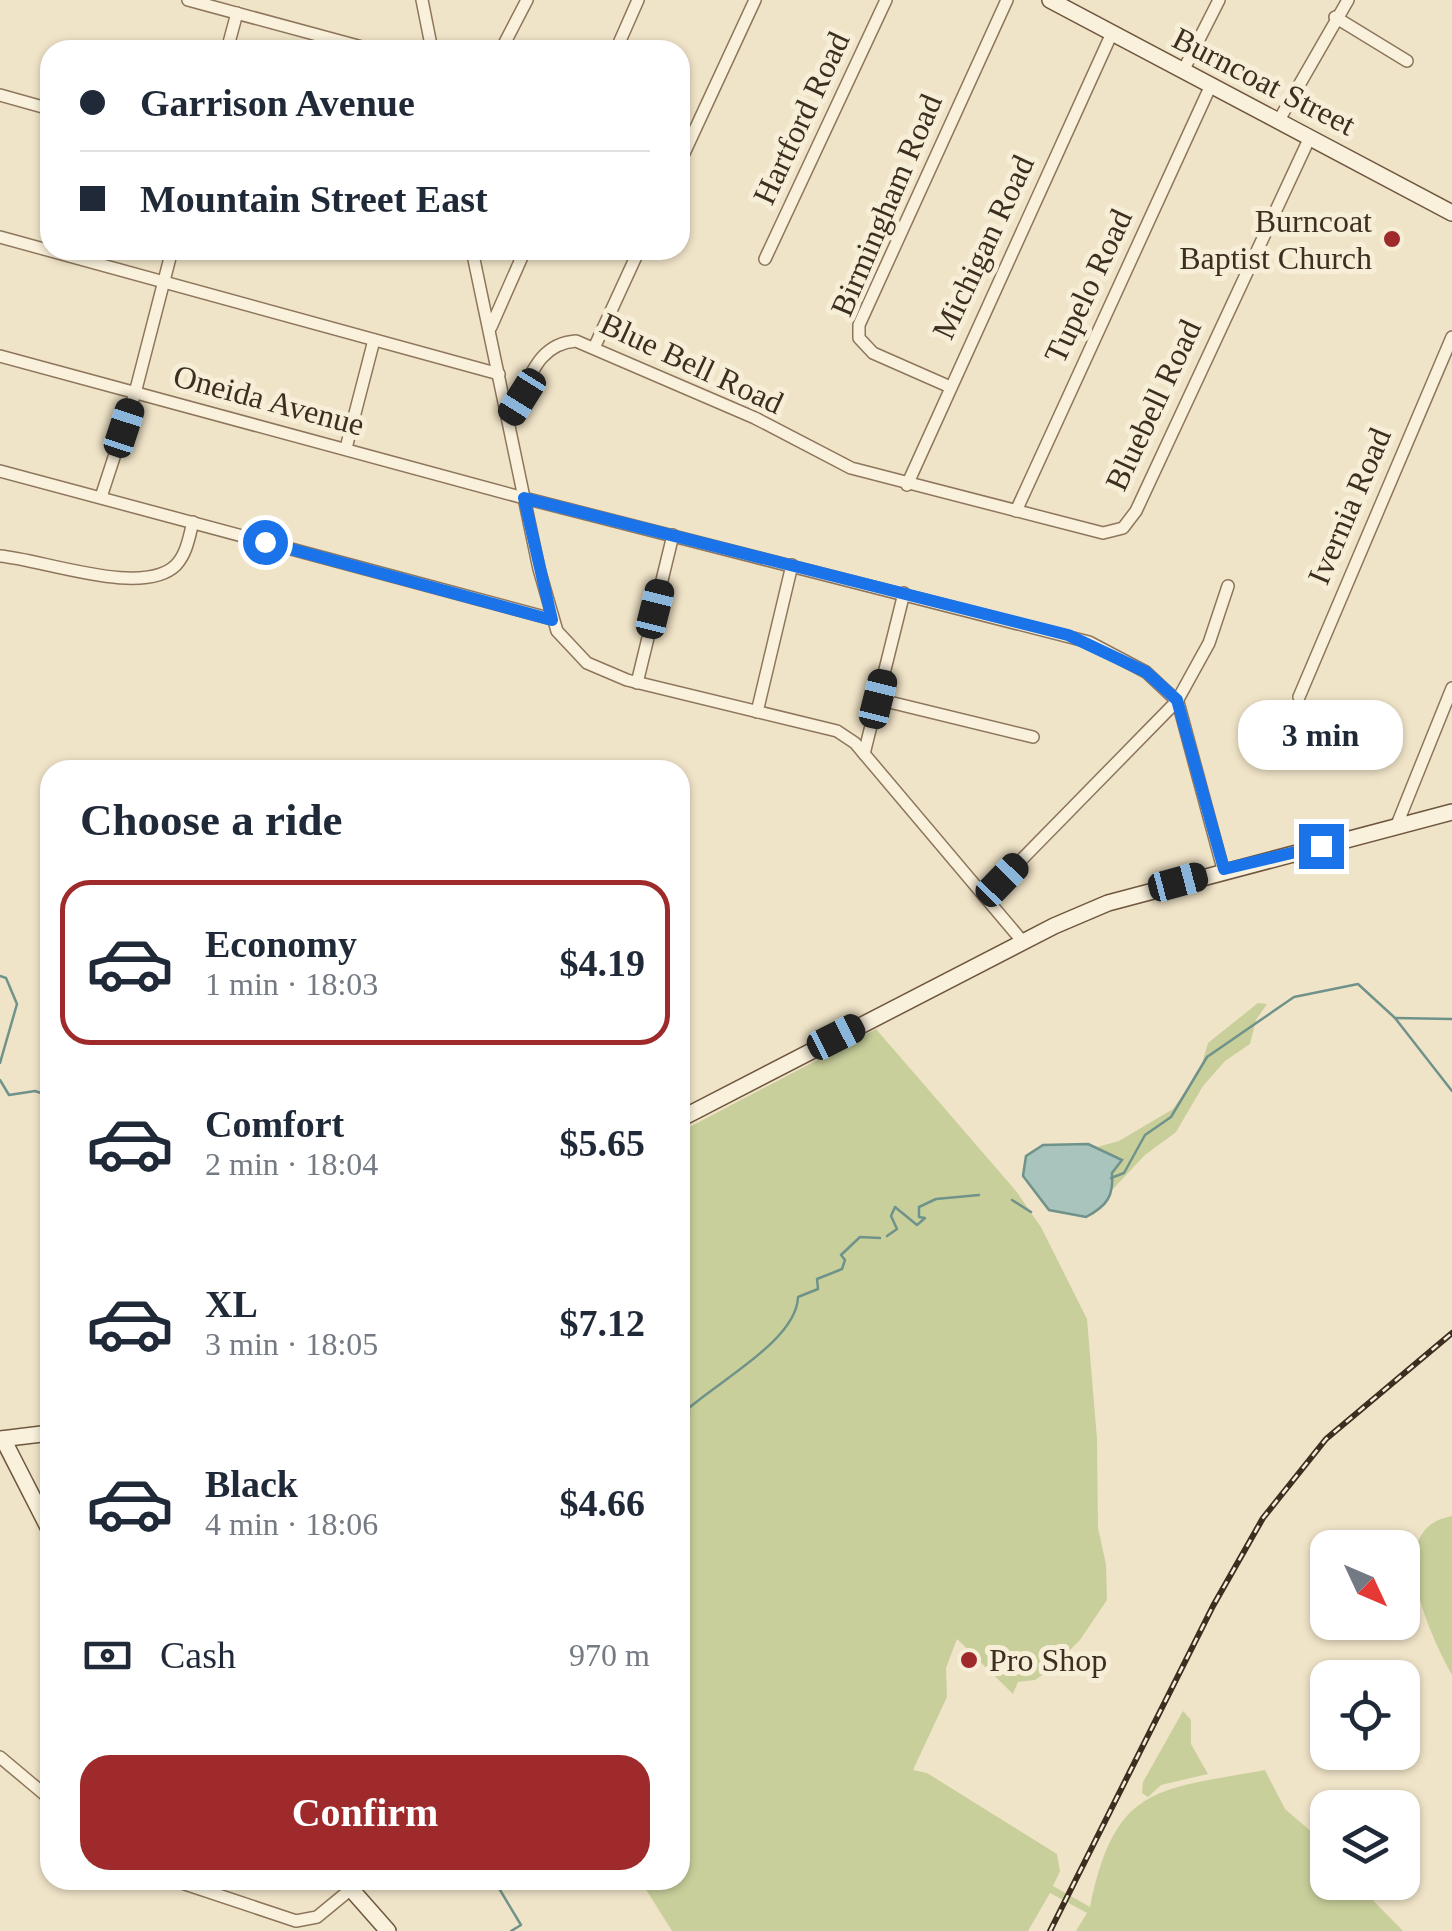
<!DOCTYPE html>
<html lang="en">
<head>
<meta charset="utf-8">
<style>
	body { margin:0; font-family:Georgia,serif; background:#f2f2f3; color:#1f2937; height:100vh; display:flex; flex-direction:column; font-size:38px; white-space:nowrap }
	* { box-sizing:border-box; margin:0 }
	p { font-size:32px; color:#747a83 }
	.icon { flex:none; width:55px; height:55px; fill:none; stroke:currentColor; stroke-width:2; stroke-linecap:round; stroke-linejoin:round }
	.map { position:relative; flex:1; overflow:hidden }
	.panel { position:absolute; left:40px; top:760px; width:650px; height:1130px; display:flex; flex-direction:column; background:#fff; border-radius:30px; box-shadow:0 2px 8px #0004 }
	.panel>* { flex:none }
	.guide { position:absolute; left:40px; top:40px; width:650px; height:220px; border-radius:30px; box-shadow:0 2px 8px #0004; display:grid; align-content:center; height:220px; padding:0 40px; background:#fff }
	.needle { width:65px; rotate:134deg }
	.fabs { position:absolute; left:1310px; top:1530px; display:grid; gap:20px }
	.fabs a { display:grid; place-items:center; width:110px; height:110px; border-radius:20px; background:#fff; box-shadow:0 2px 8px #0004; font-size:50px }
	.end { position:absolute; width:45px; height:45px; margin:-22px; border:12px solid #1a73e8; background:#fff; box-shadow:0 0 0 5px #fff }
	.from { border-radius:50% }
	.bubble { position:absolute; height:70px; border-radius:30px; background:#fff; box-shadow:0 2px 8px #0004; font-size:32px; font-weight:800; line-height:70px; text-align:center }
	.car { position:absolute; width:30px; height:60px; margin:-30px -15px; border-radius:12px; box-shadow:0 0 8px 2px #0007; background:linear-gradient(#222 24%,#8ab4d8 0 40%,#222 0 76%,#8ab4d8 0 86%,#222 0) }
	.guide b { display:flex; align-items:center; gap:35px; height:95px; font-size:38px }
	.guide b+b { border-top:2px solid #e0e1e3 }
	.guide i { width:25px; height:25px; background:#1f2937 }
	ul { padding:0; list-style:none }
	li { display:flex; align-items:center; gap:30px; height:165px; margin:0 20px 15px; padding:0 20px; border:5px solid transparent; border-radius:30px }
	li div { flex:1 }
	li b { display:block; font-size:38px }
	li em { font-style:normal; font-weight:800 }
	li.active { border-color:#9e2a2b }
	li>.icon { width:90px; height:90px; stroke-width:1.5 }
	h2 { padding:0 40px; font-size:45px; line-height:120px }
	.pay { display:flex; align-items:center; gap:25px; height:110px; padding:0 40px; font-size:38px }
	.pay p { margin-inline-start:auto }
	.cta { display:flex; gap:20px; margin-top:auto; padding:20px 40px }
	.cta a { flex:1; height:115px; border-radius:30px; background:#9e2a2b; color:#fff; font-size:40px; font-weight:800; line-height:115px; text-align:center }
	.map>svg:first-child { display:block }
	.green { fill:#c9cf9b }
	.water { fill:#a9c4bc; stroke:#6f938a; stroke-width:2.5 }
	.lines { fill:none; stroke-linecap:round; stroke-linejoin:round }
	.stream { stroke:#6f938a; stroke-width:2.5 }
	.minor-casing { stroke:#8d765c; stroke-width:14 }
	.secondary-casing { stroke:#6f573f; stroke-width:18 }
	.minor { stroke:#faf1dc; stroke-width:11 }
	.secondary { stroke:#faf1dc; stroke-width:15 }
	.rail-casing { stroke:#3d2e20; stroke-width:6 }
	.rail { stroke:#f7eed8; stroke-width:2.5; stroke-dasharray:8; stroke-linecap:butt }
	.route { stroke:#1a73e8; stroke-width:12 }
	.poi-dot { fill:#9e2a2b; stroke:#f7eed8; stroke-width:4 }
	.labels { text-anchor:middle; stroke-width:10; stroke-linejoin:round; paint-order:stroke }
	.street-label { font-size:32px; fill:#3d2e20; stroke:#f7eed8 }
	.poi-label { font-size:32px; fill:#3d2e20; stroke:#f7eed8; text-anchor:end }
</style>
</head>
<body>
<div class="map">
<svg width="1452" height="1931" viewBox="0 0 1452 1931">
	<rect width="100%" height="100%" fill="#f0e4c8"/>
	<g class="green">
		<path d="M1258 1003 1267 1004 1256 1020 1250 1044 1225 1061 1203 1086 1176 1132 1145 1155 1113 1189 1112 1173 1117 1168 1113 1156 1097 1147 1119 1141 1173 1109 1200 1070 1208 1043Z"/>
		<path d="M876 1029 1016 1191 1041 1227 1087 1319 1097 1439 1098 1528 1106 1564 1107 1600 1080 1640 1051 1669 1035 1680 1018 1682 1013 1694 957 1639 946 1668 947 1697 913 1770 927 1773 1057 1854 1060 1871 1053 1886 1090 1907C1115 1785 1156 1790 1265 1770L1285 1809 1327 1845 1328 1882 1356 1883 1403 1931H1076L1087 1913 1050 1893 1028 1931H672L640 1880H680V1132Z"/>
		<path d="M1452 1516V1675C1431 1637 1379 1529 1452 1516Z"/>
		<path d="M1183 1711 1191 1720V1744L1208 1774 1161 1785 1148 1797 1142 1793 1143 1782Z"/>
	</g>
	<path class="water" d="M1088 1144 1122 1160 1112 1173C1114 1196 1107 1206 1086 1217L1049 1210 1023 1176 1026 1156 1043 1145Z"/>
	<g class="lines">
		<g class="stream">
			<path d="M0 976 6 978 17 1004 0 1063"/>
			<path d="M1395 1018 1452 1019"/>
			<path d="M0 1080 9 1095 35 1091 50 1096"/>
			<path d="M1111 1178 1124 1173 1145 1135 1171 1117 1207 1057 1294 997 1358 984 1395 1018 1452 1091"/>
			<path d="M1012 1200 1031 1212"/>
			<path d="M887 1236 897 1229 891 1216 895 1207 917 1225 925 1218 919 1217V1207L936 1199 979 1195"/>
			<path d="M680 1416C709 1386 797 1342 798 1297L818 1289 817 1279 842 1269 845 1260 841 1255 860 1237 880 1238"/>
			<path d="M494 1880 521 1925 511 1931"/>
		</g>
		<g class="minor-casing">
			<g id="minor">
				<path d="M188 0 373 50"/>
				<path d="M422 0 432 50"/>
				<path d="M1335 17 1407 61"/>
				<path d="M227 50 237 13"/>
				<path d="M501 50 527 0"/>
				<path d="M616 50 638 0"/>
				<path d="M1183 71 1219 0"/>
				<path d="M0 95 50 109"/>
				<path d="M1279 120 1348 0"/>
				<path d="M680 162 755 0"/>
				<path d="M0 237 499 374"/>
				<path d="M472 250 539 569 557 631 587 663 627 680 837 731 855 743 1023 942"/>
				<path d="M765 259 886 0"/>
				<path d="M491 327 525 250"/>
				<path d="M594 348 639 250"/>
				<path d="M0 356 524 498 1089 642 1146 672 1178 702 1223 869"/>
				<path d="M948 386 873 353 859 338V325L1007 0"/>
				<path d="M509 417C529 385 534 344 576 341L755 418 851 468 1103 533 1123 528 1136 511 1310 137"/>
				<path d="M346 448 374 340"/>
				<path d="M0 471 552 619"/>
				<path d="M907 485 1112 33"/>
				<path d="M101 497 135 393 172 250"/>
				<path d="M1016 511 1211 85"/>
				<path d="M0 556C41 559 143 598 176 565 187 553 189 537 193 522"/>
				<path d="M637 683 673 535"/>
				<path d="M1299 697 1452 337"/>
				<path d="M877 699 1033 737"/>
				<path d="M757 712 792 565"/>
				<path d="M864 754 904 593"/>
				<path d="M1396 827 1452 688"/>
				<path d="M985 897 1177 701 1209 643 1228 586"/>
				<path d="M0 1757 50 1799"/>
				<path d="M173 1880 296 1921 317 1917 351 1889"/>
			</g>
		</g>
		<g class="secondary-casing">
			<g id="secondary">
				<path d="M1050 0 1452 213"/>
				<path d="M680 1119 1054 926 1108 903 1452 812"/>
				<path d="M0 1439 50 1433"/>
				<path d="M3 1439 50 1531"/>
				<path d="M343 1880 388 1931"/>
			</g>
		</g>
		<use href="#minor" class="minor"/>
		<use href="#secondary" class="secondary"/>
		<g class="rail-casing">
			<path id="rail" d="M1050 1931 1213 1606 1263 1518 1326 1439 1452 1333"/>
		</g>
		<use href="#rail" class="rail"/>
	</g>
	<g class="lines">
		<path class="route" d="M265 542 552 620 524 498 1068 635 1146 672 1177 700 1224 869 1321 846"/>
	</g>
	<g class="poi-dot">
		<circle cx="1392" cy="239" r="10"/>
		<circle cx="969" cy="1660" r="10"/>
	</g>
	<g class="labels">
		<g class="street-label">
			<text transform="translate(1264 81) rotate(27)" y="11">Burncoat Street</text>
			<text transform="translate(801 118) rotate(-65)" y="11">Hartford Road</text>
			<text transform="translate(886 205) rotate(-67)" y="11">Birmingham Road</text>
			<text transform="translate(983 247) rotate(-65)" y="11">Michigan Road</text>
			<text transform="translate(1088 286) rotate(-65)" y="11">Tupelo Road</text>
			<text transform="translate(692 363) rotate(25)" y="11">Blue Bell Road</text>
			<text transform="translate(269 400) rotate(15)" y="11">Oneida Avenue</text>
			<text transform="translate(1153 405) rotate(-65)" y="11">Bluebell Road</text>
			<text transform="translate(1349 506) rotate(-67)" y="11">Ivernia Road</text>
		</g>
		<g class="poi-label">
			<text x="1372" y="232">Burncoat<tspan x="1372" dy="37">Baptist Church</tspan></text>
			<text x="989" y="1671" text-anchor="start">Pro Shop</text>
		</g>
	</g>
</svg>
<div class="fabs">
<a><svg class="needle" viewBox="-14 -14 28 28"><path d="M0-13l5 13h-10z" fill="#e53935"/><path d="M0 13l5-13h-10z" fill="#747a83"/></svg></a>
<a><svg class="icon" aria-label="locate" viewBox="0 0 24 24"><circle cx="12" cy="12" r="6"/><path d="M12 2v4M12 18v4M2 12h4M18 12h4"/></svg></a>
<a><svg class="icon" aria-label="layers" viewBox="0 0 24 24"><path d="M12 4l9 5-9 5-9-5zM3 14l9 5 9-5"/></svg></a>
</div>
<i class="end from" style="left:265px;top:542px"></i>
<i class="end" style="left:1321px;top:846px"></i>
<div class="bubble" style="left:1238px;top:700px;width:165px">3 min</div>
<i class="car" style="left:522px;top:397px;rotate:212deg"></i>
<i class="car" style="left:124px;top:428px;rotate:18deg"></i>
<i class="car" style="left:655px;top:609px;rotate:14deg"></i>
<i class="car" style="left:878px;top:699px;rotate:14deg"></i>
<i class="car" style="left:1002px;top:880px;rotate:44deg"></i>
<i class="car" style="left:1178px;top:882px;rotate:75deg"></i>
<i class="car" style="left:836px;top:1037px;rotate:63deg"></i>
<div class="guide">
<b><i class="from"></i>Garrison Avenue</b>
<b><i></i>Mountain Street East</b>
</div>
<section class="panel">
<h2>Choose a ride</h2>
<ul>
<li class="active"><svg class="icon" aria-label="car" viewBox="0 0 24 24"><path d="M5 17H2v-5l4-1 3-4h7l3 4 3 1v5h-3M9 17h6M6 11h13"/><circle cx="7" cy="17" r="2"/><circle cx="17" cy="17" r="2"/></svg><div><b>Economy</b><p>1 min · 18:03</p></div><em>$4.19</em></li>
<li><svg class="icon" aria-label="car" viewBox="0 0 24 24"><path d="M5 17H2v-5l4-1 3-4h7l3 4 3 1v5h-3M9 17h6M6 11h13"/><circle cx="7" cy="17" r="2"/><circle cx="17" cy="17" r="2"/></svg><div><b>Comfort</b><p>2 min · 18:04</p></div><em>$5.65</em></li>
<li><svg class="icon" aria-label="car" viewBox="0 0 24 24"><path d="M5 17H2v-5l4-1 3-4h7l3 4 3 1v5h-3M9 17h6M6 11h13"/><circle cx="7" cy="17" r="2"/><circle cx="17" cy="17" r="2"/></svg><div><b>XL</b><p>3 min · 18:05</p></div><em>$7.12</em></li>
<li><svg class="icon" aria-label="car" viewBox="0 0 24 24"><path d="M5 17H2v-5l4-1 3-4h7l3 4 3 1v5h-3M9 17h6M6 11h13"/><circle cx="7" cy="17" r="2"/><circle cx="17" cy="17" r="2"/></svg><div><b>Black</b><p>4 min · 18:06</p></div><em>$4.66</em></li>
</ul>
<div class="pay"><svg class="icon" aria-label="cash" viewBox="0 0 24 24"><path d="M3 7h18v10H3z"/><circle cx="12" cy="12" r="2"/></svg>Cash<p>970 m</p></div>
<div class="cta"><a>Confirm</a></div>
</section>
</div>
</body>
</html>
